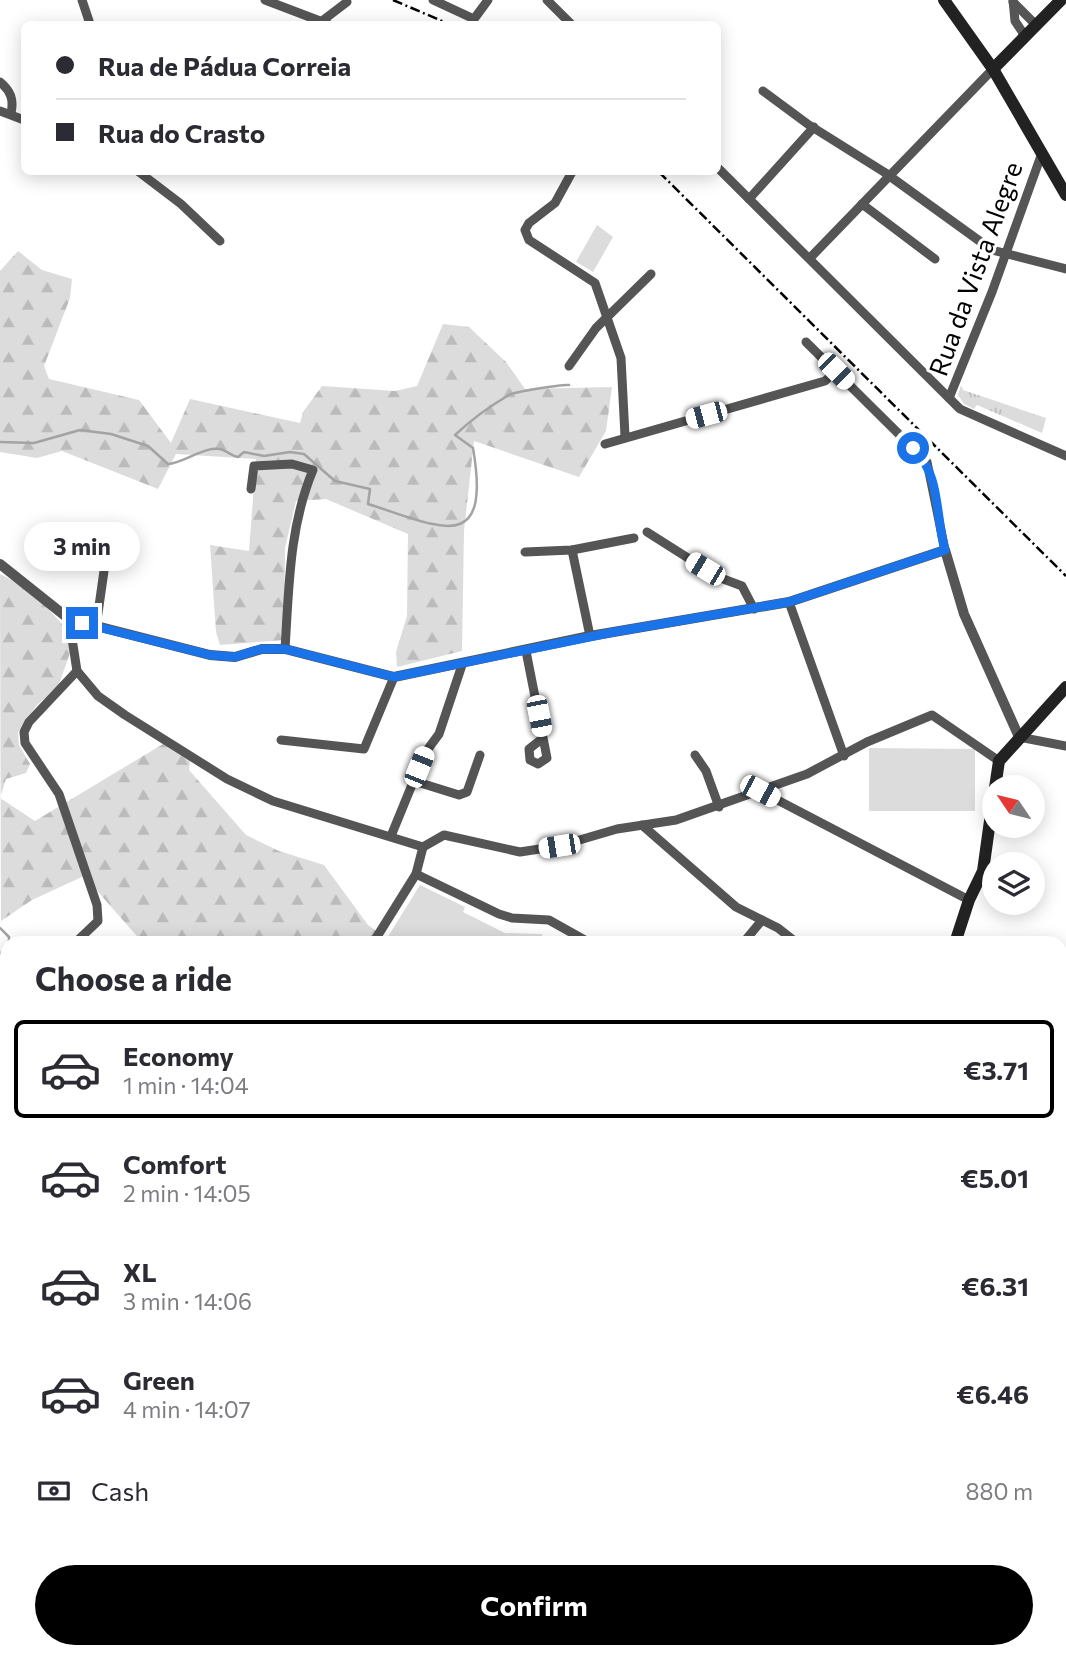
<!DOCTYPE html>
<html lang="en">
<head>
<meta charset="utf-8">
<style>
	body { margin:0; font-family:Commissioner,sans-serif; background:#f7f7f7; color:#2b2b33; height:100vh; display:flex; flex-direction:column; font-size:26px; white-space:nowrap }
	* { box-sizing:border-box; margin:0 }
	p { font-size:23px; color:#7c7c81 }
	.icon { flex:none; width:38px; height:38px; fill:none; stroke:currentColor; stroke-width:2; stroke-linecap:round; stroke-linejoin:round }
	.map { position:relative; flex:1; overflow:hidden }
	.details { position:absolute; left:0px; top:936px; width:1068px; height:723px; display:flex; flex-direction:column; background:#fff; border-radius:21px 21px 0 0; box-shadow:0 4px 18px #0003 }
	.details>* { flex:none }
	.hud { position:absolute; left:21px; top:21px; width:700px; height:154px; border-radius:10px; box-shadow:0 4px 18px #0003; display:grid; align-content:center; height:154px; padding:0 35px; background:#fff }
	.needle { width:46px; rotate:305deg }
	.buttons { position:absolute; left:982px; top:775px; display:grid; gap:14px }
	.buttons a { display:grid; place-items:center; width:63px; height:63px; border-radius:50%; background:#fff; box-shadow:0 4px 18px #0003; font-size:35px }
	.end { position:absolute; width:32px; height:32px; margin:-16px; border:9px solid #1a73e8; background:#fff; box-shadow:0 0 0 4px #fff }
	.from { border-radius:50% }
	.bubble { position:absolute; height:49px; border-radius:24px; background:#fff; box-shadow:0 4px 18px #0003; font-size:23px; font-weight:700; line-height:49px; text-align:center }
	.car { position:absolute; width:21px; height:42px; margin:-21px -10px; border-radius:9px; box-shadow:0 0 5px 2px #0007; background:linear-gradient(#fff 24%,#345 0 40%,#fff 0 76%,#345 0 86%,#fff 0) }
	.hud b { display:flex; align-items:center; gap:24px; height:66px; font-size:26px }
	.hud b+b { border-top:2px solid #e1e1e2 }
	.hud i { width:18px; height:18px; background:#2b2b33 }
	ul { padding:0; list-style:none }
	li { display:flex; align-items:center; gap:21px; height:98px; margin:0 14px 10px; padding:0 21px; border:4px solid transparent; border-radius:10px }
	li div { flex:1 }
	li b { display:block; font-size:26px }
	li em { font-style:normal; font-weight:700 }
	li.current { border-color:#000 }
	li>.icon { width:63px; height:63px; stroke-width:1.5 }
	h2 { padding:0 35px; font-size:32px; line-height:84px }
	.pay { display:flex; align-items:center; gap:18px; height:77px; padding:0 35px; font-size:26px }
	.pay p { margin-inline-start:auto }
	.button { display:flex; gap:14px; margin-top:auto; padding:14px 35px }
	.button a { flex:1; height:80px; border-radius:42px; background:#000; color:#fff; font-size:28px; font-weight:700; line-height:80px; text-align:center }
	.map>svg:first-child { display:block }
	.grass { fill:url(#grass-tufts) }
	.forest { fill:url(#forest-firs) }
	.pitch { fill:#dcdcdc }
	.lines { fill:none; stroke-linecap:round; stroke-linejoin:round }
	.stream { stroke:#a3a3a3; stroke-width:2.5 }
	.minor { stroke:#555; stroke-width:9 }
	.tertiary { stroke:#555; stroke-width:10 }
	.secondary { stroke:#222; stroke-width:12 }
	.rail { stroke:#000; stroke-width:2.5; stroke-dasharray:10 3.5 2 3.5; stroke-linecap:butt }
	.route { stroke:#1a73e8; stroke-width:9 }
	.labels { text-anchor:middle; stroke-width:6; stroke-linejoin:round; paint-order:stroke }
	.street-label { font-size:26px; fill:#000; stroke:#fff }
</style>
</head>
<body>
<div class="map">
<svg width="1066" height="1658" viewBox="0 0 1066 1658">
	<defs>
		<pattern id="grass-tufts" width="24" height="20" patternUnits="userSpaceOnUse" patternTransform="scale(1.75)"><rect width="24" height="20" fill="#dcdcdc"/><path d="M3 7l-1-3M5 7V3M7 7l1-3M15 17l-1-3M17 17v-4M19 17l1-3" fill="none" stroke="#bbb"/></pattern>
		<pattern id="forest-firs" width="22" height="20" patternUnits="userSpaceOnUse" patternTransform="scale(1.75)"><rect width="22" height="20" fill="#dcdcdc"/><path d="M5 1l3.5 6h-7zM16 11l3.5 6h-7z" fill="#bbb"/></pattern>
	</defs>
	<rect width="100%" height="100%" fill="#fff"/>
	<path class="grass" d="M961 385 963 390 1046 418 1042 433 977 405 974 409 964 404 958 395Z"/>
	<g class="forest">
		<path d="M18 251 42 270 72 279 70 298 44 366 49 379 139 400 171 443 190 399 300 423 303 412 322 386 395 391 417 386 443 324 469 327 506 362 525 389 612 387 606 431 579 477 474 441 464 531 462 651 397 667 396 652 407 616 408 534 326 499 296 501 285 548 284 640 220 645 216 632 210 545 249 551 256 459 176 454 158 489 62 451 37 458 0 452V271Z"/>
		<path d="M0 574 31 590 62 624 71 650 58 687 36 706 18 732 19 745 30 764 26 773 6 779 0 798 35 821 163 744 190 761 189 770 246 835 279 851 324 865 368 925 383 936 381 943H143L84 876 32 900 1 921Z"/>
	</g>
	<g class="pitch">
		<path d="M597 225 613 237 593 272 576 262Z"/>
		<path d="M869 748 975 749V811H869Z"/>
		<path d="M420 885 465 907 463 912 505 933 542 934 544 943H384Z"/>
	</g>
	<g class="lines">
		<g class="stream">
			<path d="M0 442 34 443 80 430 111 434 148 446 168 464C184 463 207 444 223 450 228 452 232 456 238 457L244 452 264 456 290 452 304 454 335 481 370 489 368 504C438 526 492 558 473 448L455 435C471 420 490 406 509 395 514 392 562 384 569 385"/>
			<path d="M0 928 9 937V943"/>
			<path d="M0 954 7 946"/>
			<path d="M0 974 7 982"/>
			<path d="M253 1658 258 1652"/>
		</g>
		<g class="minor">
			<path d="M82 0 90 24"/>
			<path d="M265 0 328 24"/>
			<path d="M433 0 474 19 488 0"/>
			<path d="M547 0 571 24"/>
			<path d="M1013 0 1015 21 1025 36"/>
			<path d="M1013 2 1036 25"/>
			<path d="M322 21 347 2"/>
			<path d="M0 82C11 91 14 100 11 113"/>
			<path d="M763 91 809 125 884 172 992 250 1066 269"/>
			<path d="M0 111 24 120"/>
			<path d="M718 168 960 409 1066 456"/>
			<path d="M139 172 181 204 220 241"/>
			<path d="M572 172 555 203 529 223 525 230 529 240 595 283 621 358 625 436"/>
			<path d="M749 199 814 127"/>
			<path d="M862 204 935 259"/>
			<path d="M810 258 993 69"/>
			<path d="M806 342 927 462 945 550"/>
			<path d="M569 366 596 328 651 274"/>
			<path d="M949 398 992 292 1042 153"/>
			<path d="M605 444 825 381 836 371"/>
			<path d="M251 489 254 466 292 464 313 470C289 527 289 588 285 649"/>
			<path d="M647 532 718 577 742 586 754 609"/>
			<path d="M572 550 590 636"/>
			<path d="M525 552 572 550 634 538"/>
			<path d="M789 602 844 756"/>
			<path d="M69 619 77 671 98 696 125 715 227 779 273 801 423 847"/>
			<path d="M96 627 110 529"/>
			<path d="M526 651 547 758 538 764 530 760 529 749 543 738"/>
			<path d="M1019 737 1066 746"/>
			<path d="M281 740 364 749 394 677"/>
			<path d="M695 755 706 771 719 807"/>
			<path d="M414 781 459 795 467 792 480 755"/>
			<path d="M760 791 969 900"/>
			<path d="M642 825 736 907 778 928 797 943"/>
			<path d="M391 836 425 753 439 734 462 665"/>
			<path d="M423 847 444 835 520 852 559 846 617 829 676 820 807 774 867 742 932 715 999 761"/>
			<path d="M416 874 499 914 512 918 549 920 590 943"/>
			<path d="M75 943 98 921 97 905 59 794 25 743 24 732 29 722 77 671"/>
			<path d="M373 943 416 874 423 847"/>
			<path d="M743 943 762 920"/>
			<path d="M0 995 7 994"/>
			<path d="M1060 997 1066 969"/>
			<path d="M1060 1031 1066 1040"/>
			<path d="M1060 1176 1066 1175"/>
			<path d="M0 1241 7 1239"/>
			<path d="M0 1298 7 1304"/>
			<path d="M1060 1386 1066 1389"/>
			<path d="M0 1483 7 1471"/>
			<path d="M1060 1494 1066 1495"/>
			<path d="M0 1610 7 1617"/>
			<path d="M83 1652 101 1658"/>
			<path d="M22 1658 23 1652"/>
			<path d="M424 1658 427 1652"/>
			<path d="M678 1658 683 1652"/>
		</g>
		<g class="tertiary">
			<path d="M0 564 69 619 210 655 235 657 262 649H285L394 677 590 636 789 602 945 550 964 614 1019 737"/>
			<path d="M892 1652 901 1658"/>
		</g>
		<g class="secondary">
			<path d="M944 0 993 69 1066 195"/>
			<path d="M993 69 1061 0"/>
			<path d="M995 788 999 761 1066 687"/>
			<path d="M955 943 969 900 983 871 994 792"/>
			<path d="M966 1658V1652"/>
		</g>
		<g class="rail">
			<path d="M393 0 449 24"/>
			<path d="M659 172 1066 576"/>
		</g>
	</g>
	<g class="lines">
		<path class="route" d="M82 623 210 655 235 657 261 649H285L394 677 614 632 789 602 945 550C935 515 941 474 913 448"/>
	</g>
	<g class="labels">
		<g class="street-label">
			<text transform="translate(976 269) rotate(-70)" y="9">Rua da Vista Alegre</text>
		</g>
	</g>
</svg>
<div class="buttons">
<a><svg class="needle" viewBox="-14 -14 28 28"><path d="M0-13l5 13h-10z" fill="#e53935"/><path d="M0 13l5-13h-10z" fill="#7c7c81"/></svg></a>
<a><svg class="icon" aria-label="layers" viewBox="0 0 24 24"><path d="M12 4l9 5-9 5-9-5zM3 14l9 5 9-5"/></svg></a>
</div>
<i class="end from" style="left:913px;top:448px"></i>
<i class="end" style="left:82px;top:623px"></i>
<div class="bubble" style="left:24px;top:522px;width:116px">3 min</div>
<i class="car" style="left:836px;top:371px;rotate:135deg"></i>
<i class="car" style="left:706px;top:415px;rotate:255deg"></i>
<i class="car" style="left:705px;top:569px;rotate:301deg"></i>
<i class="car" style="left:539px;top:716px;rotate:169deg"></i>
<i class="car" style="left:419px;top:767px;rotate:22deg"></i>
<i class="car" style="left:760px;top:791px;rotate:118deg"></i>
<i class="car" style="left:559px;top:846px;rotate:261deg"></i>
<div class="hud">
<b><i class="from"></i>Rua de Pádua Correia</b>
<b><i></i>Rua do Crasto</b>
</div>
<section class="details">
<h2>Choose a ride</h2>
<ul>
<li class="current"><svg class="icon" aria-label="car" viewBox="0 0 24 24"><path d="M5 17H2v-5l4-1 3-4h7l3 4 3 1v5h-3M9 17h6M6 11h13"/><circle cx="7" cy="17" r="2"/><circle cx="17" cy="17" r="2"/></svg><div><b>Economy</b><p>1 min · 14:04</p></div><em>€3.71</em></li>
<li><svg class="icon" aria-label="car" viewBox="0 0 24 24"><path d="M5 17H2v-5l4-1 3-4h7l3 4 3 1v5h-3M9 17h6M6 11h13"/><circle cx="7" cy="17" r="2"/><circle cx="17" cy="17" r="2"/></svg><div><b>Comfort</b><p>2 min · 14:05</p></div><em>€5.01</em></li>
<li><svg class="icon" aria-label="car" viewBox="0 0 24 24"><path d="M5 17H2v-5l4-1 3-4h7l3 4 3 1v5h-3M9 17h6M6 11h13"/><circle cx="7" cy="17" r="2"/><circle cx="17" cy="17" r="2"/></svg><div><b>XL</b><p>3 min · 14:06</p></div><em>€6.31</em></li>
<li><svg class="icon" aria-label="car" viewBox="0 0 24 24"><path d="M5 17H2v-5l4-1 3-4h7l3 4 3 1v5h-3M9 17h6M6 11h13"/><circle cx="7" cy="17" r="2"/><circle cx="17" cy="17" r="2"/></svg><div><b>Green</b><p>4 min · 14:07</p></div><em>€6.46</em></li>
</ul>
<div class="pay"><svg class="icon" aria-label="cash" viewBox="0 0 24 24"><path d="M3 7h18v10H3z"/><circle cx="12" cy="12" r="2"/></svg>Cash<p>880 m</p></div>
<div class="button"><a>Confirm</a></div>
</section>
</div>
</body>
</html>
